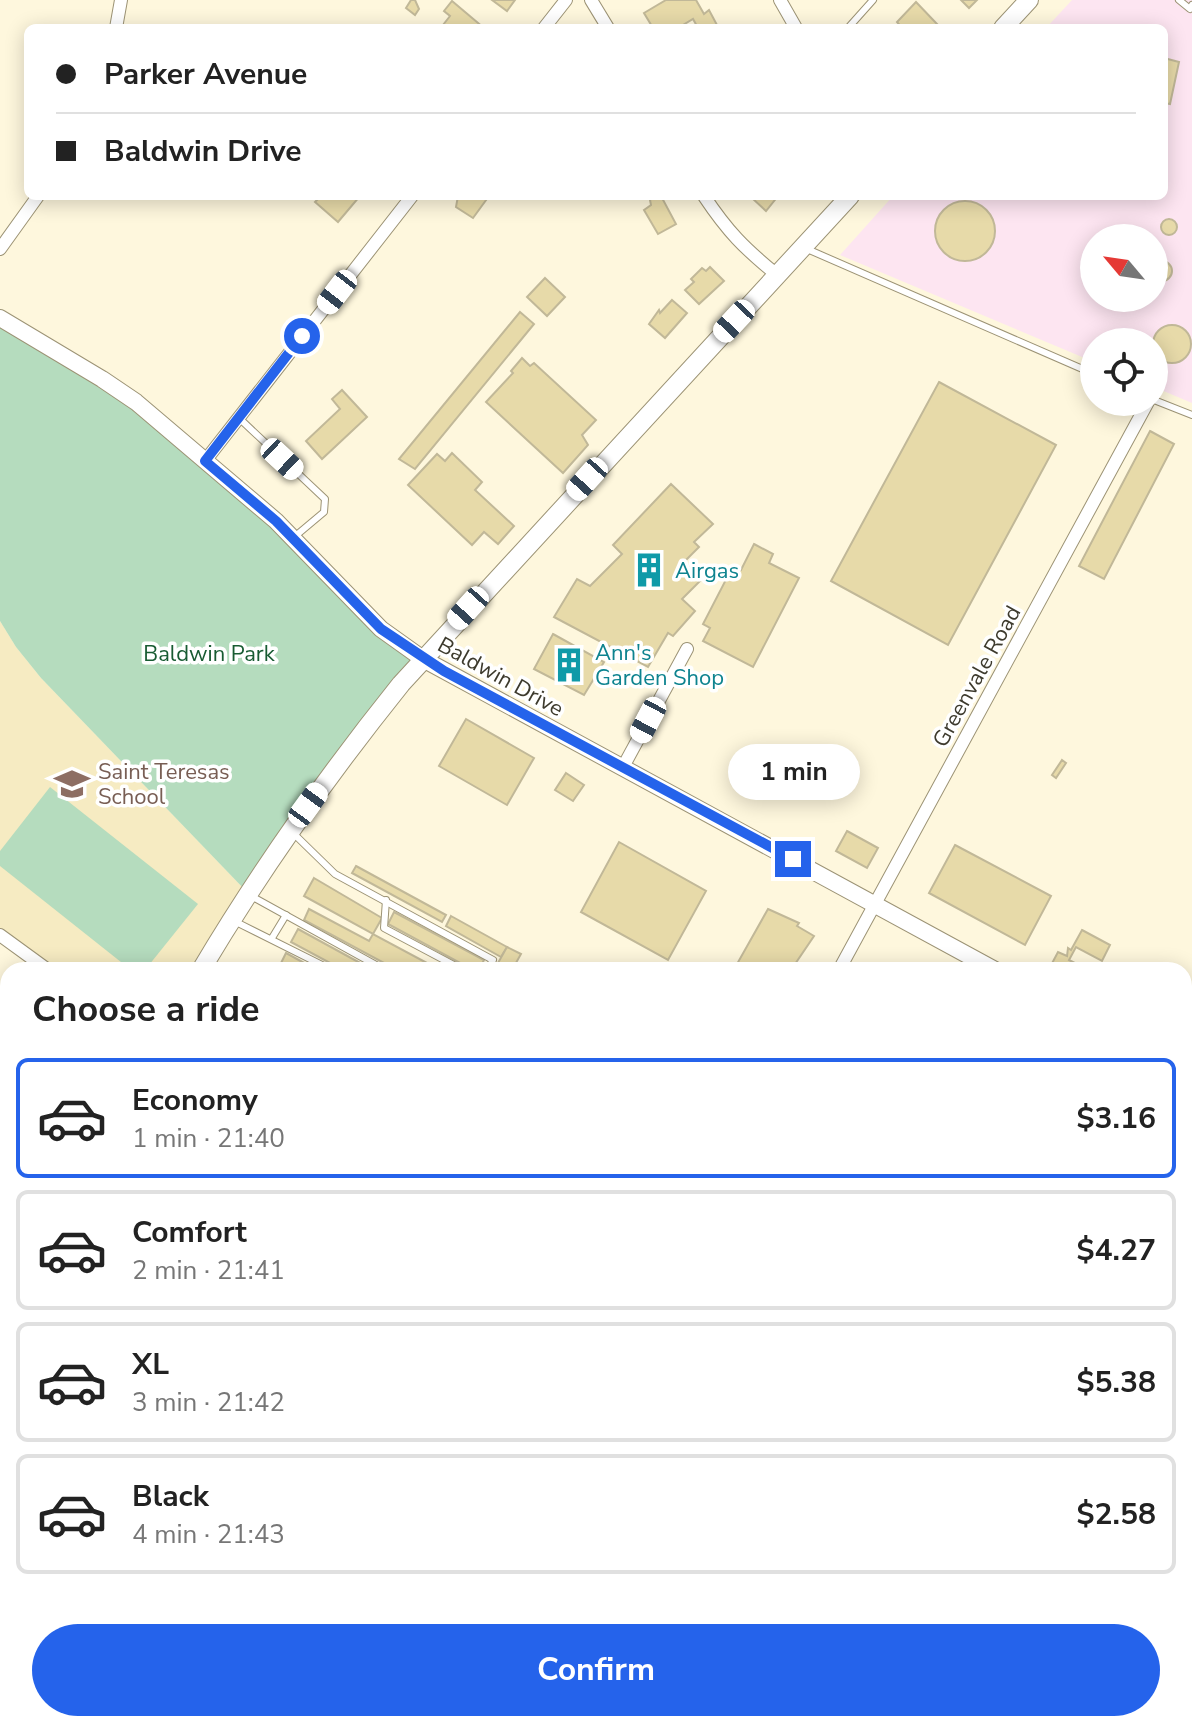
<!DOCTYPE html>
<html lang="en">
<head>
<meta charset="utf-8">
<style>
	body { margin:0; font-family:"Nunito Sans",sans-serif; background:#f2f2f2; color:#222; height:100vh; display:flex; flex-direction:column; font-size:30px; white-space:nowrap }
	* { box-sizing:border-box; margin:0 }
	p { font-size:26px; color:#767676 }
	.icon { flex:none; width:44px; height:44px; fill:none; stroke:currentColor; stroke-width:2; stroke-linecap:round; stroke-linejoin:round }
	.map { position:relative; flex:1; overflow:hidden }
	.drawer { position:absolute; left:0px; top:962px; width:1192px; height:770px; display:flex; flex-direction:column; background:#fff; border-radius:24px 24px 0 0; box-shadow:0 4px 20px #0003 }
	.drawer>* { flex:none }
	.hud { position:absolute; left:24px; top:24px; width:1144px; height:176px; border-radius:12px; box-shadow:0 4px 20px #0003; display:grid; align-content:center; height:176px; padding:0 32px; background:#fff }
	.needle { width:52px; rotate:299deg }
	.controls { position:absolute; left:1080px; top:224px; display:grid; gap:16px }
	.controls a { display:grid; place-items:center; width:88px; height:88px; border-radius:50%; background:#fff; box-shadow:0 4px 20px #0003; font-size:40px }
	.end { position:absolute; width:36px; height:36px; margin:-18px; border:10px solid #2563eb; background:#fff; box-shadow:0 0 0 4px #fff }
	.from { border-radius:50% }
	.bubble { position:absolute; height:56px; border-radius:28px; background:#fff; box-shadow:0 4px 20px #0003; font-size:26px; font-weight:700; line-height:56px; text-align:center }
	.car { position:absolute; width:24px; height:48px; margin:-24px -12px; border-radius:10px; box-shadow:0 0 6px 2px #0007; background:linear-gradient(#fff 24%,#345 0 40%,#fff 0 76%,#345 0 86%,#fff 0) }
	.hud b { display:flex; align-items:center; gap:28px; height:76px; font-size:30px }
	.hud b+b { border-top:2px solid #e0e0e0 }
	.hud i { width:20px; height:20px; background:#222 }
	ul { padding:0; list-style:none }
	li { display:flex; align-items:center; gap:24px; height:120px; margin:0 16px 12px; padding:0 16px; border:4px solid #e0e0e0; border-radius:12px }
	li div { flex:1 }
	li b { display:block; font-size:30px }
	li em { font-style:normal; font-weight:700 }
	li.selected { border-color:#2563eb }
	li>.icon { width:72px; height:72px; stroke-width:1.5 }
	h2 { padding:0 32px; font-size:36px; line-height:96px }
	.cta { display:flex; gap:16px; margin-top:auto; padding:16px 32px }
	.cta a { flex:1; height:92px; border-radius:48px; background:#2563eb; color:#fff; font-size:32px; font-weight:700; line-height:92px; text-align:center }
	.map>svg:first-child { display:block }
	.industrial { fill:#fde5f1; fill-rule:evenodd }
	.built { fill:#f6ebc2 }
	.green { fill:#b5dcbe }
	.building { fill:#e7daa9; stroke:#c1b898; stroke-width:2 }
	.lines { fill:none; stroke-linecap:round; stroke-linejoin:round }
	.service-casing { stroke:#9c9375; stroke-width:8 }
	.minor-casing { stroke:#9c9375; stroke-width:14 }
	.tertiary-casing { stroke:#9c9375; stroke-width:18 }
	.secondary-casing { stroke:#9c9375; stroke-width:20 }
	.service { stroke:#fff; stroke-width:6 }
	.minor { stroke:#fff; stroke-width:12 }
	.tertiary { stroke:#fff; stroke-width:16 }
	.secondary { stroke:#fff; stroke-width:18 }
	.route { stroke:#2563eb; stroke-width:10 }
	.labels { text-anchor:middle; stroke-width:7; stroke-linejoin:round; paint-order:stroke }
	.culture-label { font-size:22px; fill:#0d838f; stroke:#fff; text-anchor:start }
	.park-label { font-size:22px; fill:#185b32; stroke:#fff }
	.street-label { font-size:22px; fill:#3d3a2d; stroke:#fff }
	.education-label { font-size:22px; fill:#785e54; stroke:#fff; text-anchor:start }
</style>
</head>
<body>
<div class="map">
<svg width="1192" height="1731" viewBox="0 0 1192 1731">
	<rect width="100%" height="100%" fill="#fef7dd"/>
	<path class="industrial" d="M1072 0H1192V403L1154 387V342H1094V362L840 255 893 196H1164V28H1046ZM1094 238H1154V298H1094Z"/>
	<g class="built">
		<path d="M0 621 16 647 41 678 246 891 199 970H55L0 930Z"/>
		<path d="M81 1724H442L438 1731H77Z"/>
	</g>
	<g class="green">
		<path d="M0 319 135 403 421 659 246 891 41 678 16 647 0 621Z"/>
		<path d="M50 787 198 904 145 970H131L0 866V851Z"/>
	</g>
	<g class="building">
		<path d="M411 0H415L419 9 415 15 406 8Z"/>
		<path d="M492 0H515L507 11Z"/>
		<path d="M666 0H696L704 14 709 10 717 25 711 28H698L693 19 678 28H653L644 13Z"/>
		<path d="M961 0H977L969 8Z"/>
		<path d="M452 1 484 28H447L443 25 450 16 444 11Z"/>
		<path d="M916 2 937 24 933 28H902L897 22Z"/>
		<path d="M1164 58 1179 62 1170 104 1164 103Z"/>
		<path d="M321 196H360L338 222 315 202Z"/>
		<path d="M458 196H489L473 218 456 207Z"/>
		<path d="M656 196H661L676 224 658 234 644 210 651 205 650 200Z"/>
		<path d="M754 196H778L766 211 752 198Z"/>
		<circle cx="965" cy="231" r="30"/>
		<circle cx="1169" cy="227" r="8"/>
		<circle cx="1162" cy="271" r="10"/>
		<path d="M710 267 724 281 699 304 685 290 694 282 691 279 702 268 706 271Z"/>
		<path d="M545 278 565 297 547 316 527 297Z"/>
		<path d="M672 300 687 313 665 338 649 324 659 310 660 313Z"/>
		<path d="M520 312 534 324 415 469 399 459Z"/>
		<circle cx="1172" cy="344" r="19"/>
		<path d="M522 358 530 366 534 363 596 420 582 435 588 445 563 473 486 402 513 373 511 371Z"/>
		<path d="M939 382 1056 445 948 645 831 581Z"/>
		<path d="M342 390 367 417 322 459 306 441 340 409 332 399Z"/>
		<path d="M1150 431 1174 444 1104 579 1079 566Z"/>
		<path d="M452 453 482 482 475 490 514 526 498 544 484 532 472 545 408 485 437 454 445 461Z"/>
		<path d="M671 484 713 524 694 542 699 547 684 562 702 579 682 599 695 611 673 636 668 633 648 667 554 617 577 579 590 586 622 554 613 545Z"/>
		<path d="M754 544 773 554 769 563 799 578 753 667 703 641 710 628 703 624 733 566 741 570Z"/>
		<path d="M553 634 604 662 584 695 534 669Z"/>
		<path d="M466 719 534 758 507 805 439 766Z"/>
		<path d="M1062 760 1066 763 1056 778 1052 775Z"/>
		<path d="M566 773 584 785 573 801 555 790Z"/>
		<path d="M847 831 878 848 867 868 836 851Z"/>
		<path d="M619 842 706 891 668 960 581 912Z"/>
		<path d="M955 845 1051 896 1025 945 929 893Z"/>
		<path d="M356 866 446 915 442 922 352 873Z"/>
		<path d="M314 878 382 918 373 934 304 896Z"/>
		<path d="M309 909 369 941 373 934 440 970H397L304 920Z"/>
		<path d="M768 909 799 923 797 926 814 936 791 970H749L737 964Z"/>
		<path d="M394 912 484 960 479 970H473L388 924Z"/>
		<path d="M451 916 507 947 501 957 446 926Z"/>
		<path d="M298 929 373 970H343L291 942Z"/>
		<path d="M1082 930 1110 945 1102 961 1076 947 1069 960 1088 970 1049 969 1058 952 1067 956 1068 948 1071 950Z"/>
		<path d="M507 947 521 954 512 970H494Z"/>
		<path d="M286 953 317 970H294L281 963Z"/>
		<path d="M8 1083V1134L0 1129V1086L5 1088Z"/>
		<path d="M1192 1155V1190L1184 1186V1169Z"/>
		<path d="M1184 1353 1192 1357V1375L1184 1390Z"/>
		<path d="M8 1455V1493L5 1498 0 1495V1468Z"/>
		<path d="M1185 1507 1192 1511V1549L1186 1546 1184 1549Z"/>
		<path d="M1184 1569 1192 1573V1611L1184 1607Z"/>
		<path d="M1184 1634 1192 1638V1655L1184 1651Z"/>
		<path d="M0 1699 8 1703V1724H20L16 1731H0Z"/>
		<path d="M177 1724H211L222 1731H174Z"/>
		<path d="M256 1724H314L311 1731H252Z"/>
		<path d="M502 1724H534L530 1731 521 1727 519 1731H503L500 1729Z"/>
		<path d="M670 1724H699L695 1731H683Z"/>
		<path d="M1059 1724H1112L1109 1731H1056Z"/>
	</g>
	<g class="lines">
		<g class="service-casing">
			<g id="service">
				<path d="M1179 0 1190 9 1192 5"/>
				<path d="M848 28 873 0"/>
				<path d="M807 249 1094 374"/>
				<path d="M1154 400 1192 415"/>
				<path d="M239 418 325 499 324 512 293 538"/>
				<path d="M292 832 335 874 493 960 487 970"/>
				<path d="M251 896 385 970"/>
				<path d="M386 900 384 928 463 970"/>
				<path d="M234 921 332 970"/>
				<path d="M272 938 286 915"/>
				<path d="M0 1618 8 1603"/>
				<path d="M596 1731 599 1724"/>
				<path d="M878 1731 882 1724"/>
			</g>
		</g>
		<g class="minor-casing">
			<g id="minor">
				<path d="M591 0 608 28"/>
				<path d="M780 0 796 28"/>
				<path d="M116 28 121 0"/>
				<path d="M544 28 566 0"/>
				<path d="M704 196C728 232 744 248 777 275"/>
				<path d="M0 249 38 196"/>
				<path d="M205 461 412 196"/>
				<path d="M623 767 687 649"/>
				<path d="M0 935 48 970"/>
				<path d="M839 970 1148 402"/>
				<path d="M59 1731 63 1724"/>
				<path d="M454 1731 458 1724"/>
				<path d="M734 1731 738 1724"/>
			</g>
		</g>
		<g class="tertiary-casing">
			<g id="tertiary">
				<path d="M0 318 102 379 136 402 276 521 381 629 423 659 995 970"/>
				<path d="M1184 1073 1192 1077"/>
				<path d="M0 1231 8 1235"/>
				<path d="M1184 1425 1192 1410"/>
				<path d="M939 1724 952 1731"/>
				<path d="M1019 1731 1023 1724"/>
			</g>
		</g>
		<g class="secondary-casing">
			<g id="secondary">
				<path d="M1003 28 1029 0"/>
				<path d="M201 970C261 869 328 775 401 684L850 196"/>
				<path d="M0 1335 8 1320"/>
			</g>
		</g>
		<use href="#service" class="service"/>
		<use href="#minor" class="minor"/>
		<use href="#tertiary" class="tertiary"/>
		<use href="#secondary" class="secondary"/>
	</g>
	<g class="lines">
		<path class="route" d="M302 336 205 461 276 521 381 629 444 671 793 859"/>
	</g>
	<defs>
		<g id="building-bare" transform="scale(2.76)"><path d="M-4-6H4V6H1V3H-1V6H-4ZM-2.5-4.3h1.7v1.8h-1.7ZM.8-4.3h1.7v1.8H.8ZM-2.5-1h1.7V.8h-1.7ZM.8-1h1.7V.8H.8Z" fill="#0f9aa8" stroke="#fff" stroke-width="2.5" paint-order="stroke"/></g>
		<g id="school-bare" transform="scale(2.76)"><path d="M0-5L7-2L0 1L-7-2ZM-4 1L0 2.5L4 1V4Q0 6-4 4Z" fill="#8d6e63" stroke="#fff" stroke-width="2.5" paint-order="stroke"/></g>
	</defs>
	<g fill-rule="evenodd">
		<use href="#building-bare" x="649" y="570"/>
		<use href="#building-bare" x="569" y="665"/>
		<use href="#school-bare" x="72" y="784"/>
	</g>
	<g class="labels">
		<g class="culture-label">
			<text x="675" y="578">Airgas</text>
			<text x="595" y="660">Ann's<tspan x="595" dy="25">Garden Shop</tspan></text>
		</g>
		<g class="park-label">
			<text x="209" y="661">Baldwin Park</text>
		</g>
		<g class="street-label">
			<text transform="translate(501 676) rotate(29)" y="8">Baldwin Drive</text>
			<text transform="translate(976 676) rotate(-61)" y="8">Greenvale Road</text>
		</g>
		<g class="education-label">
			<text x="98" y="779">Saint Teresas<tspan x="98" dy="25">School</tspan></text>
		</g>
	</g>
</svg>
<div class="controls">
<a><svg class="needle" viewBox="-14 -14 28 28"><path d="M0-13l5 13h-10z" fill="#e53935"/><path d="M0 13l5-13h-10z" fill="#767676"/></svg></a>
<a><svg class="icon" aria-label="locate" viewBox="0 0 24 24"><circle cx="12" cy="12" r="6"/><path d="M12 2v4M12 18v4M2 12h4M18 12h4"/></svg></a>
</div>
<i class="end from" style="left:302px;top:336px"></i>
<i class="end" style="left:793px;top:859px"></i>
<div class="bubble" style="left:728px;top:744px;width:132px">1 min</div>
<i class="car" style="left:337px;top:292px;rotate:218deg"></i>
<i class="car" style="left:734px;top:321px;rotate:223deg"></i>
<i class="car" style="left:282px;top:459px;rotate:133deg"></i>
<i class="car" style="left:587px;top:479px;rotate:222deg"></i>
<i class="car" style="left:468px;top:608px;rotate:222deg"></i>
<i class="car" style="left:648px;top:720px;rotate:208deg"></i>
<i class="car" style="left:308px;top:805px;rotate:36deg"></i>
<div class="hud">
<b><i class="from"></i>Parker Avenue</b>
<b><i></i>Baldwin Drive</b>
</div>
<section class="drawer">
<h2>Choose a ride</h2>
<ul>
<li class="selected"><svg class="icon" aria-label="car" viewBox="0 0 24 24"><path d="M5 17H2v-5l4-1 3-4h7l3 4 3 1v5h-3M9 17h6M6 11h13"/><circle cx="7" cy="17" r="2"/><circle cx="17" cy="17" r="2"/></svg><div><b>Economy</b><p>1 min · 21:40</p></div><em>$3.16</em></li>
<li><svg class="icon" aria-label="car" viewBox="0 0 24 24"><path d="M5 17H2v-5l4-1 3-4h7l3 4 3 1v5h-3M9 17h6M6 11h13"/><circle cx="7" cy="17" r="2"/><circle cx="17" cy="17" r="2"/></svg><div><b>Comfort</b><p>2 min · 21:41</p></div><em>$4.27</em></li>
<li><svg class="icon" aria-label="car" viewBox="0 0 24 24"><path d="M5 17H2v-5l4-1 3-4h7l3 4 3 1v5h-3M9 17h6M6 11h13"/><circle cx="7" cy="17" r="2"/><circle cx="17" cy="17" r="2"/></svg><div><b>XL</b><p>3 min · 21:42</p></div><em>$5.38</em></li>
<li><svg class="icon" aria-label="car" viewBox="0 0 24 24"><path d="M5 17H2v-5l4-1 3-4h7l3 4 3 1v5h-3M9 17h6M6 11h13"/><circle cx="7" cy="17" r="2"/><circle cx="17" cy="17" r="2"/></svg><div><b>Black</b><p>4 min · 21:43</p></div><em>$2.58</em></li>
</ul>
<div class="cta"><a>Confirm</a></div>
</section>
</div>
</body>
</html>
